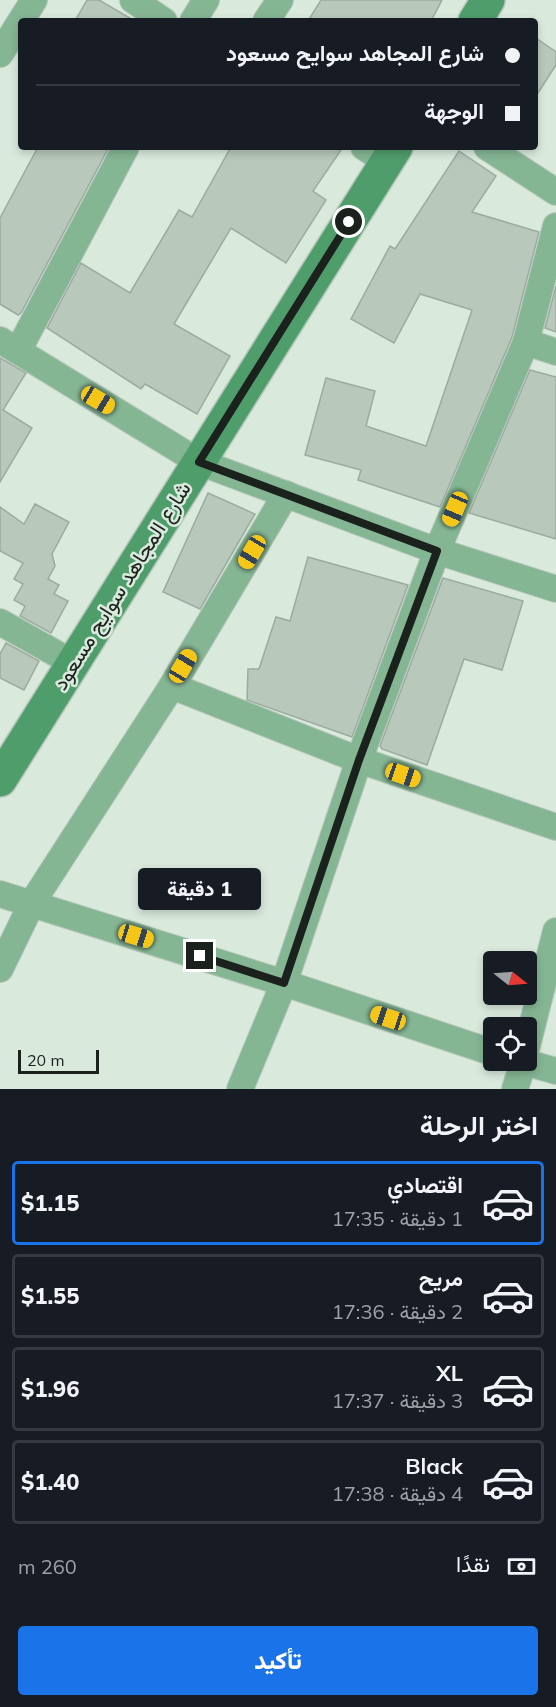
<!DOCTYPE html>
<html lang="ar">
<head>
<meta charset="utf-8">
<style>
	body { margin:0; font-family:Mulish,Vazirmatn,sans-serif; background:#242831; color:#f1f3f6; direction:rtl; height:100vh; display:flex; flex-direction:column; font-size:22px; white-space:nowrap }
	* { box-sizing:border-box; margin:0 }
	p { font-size:20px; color:#9ea1a6 }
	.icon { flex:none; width:33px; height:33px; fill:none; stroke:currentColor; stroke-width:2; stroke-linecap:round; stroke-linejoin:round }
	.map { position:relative; height:1089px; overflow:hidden; direction:ltr }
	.details { display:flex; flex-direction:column; background:#171b24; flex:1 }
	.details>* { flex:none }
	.banner { position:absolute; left:18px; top:18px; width:520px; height:132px; border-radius:6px; box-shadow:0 3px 9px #0003; direction:rtl; display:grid; align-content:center; height:132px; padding:0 18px; background:#171b24 }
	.needle { width:39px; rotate:107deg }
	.buttons { position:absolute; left:483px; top:951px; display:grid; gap:12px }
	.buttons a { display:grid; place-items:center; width:54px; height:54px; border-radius:6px; background:#171b24; box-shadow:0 3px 9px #0003; font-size:30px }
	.scale { position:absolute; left:18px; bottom:15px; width:81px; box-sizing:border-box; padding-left:6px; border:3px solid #1b211d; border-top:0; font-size:16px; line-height:21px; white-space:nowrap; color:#1b211d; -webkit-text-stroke:4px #d9eadd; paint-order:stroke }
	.end { position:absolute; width:27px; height:27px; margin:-14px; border:8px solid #1b211d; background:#fff; box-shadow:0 0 0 3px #fff }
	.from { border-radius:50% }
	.bubble { position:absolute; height:42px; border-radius:6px; background:#171b24; box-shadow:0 3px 9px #0003; font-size:20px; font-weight:800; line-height:42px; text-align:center; direction:rtl }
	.car { position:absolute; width:18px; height:36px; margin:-18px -9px; border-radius:8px; box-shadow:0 0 4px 2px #0007; background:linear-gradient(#f5c518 24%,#345 0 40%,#f5c518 0 76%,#345 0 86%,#f5c518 0) }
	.banner b { display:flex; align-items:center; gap:21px; height:57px; font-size:22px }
	.banner b+b { border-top:2px solid #363941 }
	.banner i { width:15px; height:15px; background:#f1f3f6 }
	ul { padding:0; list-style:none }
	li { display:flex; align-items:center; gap:18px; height:84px; margin:0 12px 9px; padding:0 6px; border:3px solid #363941; border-radius:6px }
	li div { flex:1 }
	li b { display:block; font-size:22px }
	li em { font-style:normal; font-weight:800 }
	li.selected { border-color:#1a73e8 }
	li>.icon { width:54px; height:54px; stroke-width:1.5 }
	h2 { padding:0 18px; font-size:27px; line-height:72px }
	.pay { display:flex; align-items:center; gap:15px; height:66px; padding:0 18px; font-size:22px }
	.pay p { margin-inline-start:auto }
	.button { display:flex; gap:12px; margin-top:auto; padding:12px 18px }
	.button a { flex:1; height:69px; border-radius:6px; background:#1a73e8; color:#fff; font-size:24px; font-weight:800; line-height:69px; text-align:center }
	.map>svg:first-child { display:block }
	.building { fill:#b8c9bc; stroke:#9bab9f; stroke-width:1.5 }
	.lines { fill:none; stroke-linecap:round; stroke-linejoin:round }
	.street-casing { stroke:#b7c6ba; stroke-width:28 }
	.secondary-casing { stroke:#b7c6ba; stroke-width:36 }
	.street { stroke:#85b694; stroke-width:26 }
	.secondary { stroke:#509d6c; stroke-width:33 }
	.route { stroke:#1b211d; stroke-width:8 }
	.labels { text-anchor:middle; stroke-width:5; stroke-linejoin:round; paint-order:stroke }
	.street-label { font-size:21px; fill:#1b211d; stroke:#d9eadd }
</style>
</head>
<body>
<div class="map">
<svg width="556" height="1089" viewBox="0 0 556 1089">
	<rect width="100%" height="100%" fill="#d9eadd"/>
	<g class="building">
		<path d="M87 0H99L135 21H75Z"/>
		<path d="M321 0H442L431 21H308Z"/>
		<path d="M536 38 556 52V65L536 96Z"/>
		<path d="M38 147H109L21 313 18 315 0 304V218Z"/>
		<path d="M231 147H343L313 191 326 200 286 263 231 228 174 324 230 356 197 414 145 384 141 389 47 328 81 263 130 293 179 210 192 217Z"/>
		<path d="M459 151 496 176 472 212 539 232 512 337 440 507 358 480 361 470 305 455 326 378 375 391 366 426 426 446 472 310 420 294 394 343 351 319 390 246 395 249Z"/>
		<path d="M556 286V332L545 328Z"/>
		<path d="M0 358 26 373 3 410 32 428 0 482Z"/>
		<path d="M530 370 556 377V539L469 513Z"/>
		<path d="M208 493 255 514 200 609 163 592Z"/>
		<path d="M35 504 69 522 52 554 55 566 48 579 59 585 54 594 68 601 51 633 20 616 25 606 14 600 23 584 14 579 23 563 0 551V507L24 524Z"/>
		<path d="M308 557 408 585 352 737 247 700 248 669H259L276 617 290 621Z"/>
		<path d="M443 578 523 601 502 670 464 659 427 765 382 749 380 746Z"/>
		<path d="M6 643 39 661 24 690 0 678V654Z"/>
	</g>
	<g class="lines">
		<g class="street-casing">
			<g id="street">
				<path d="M133 0 164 21"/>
				<path d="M193 21 206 0"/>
				<path d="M266 21 280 0"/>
				<path d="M0 54 34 0"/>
				<path d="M364 147 387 162"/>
				<path d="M487 147 556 192"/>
				<path d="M0 340 199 462 437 551 556 589"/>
				<path d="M526 342 556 352"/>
				<path d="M18 351 126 147"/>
				<path d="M0 622 73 663"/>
				<path d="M172 686 359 760 556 827"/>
				<path d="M0 894 284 983 494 1053"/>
				<path d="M0 969 32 903 172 686 286 494"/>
				<path d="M526 1050 556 931"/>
				<path d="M517 1060 556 1071"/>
				<path d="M240 1089 284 983 359 760 437 551 526 342 556 226"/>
				<path d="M515 1089 524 1060"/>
			</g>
		</g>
		<g class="secondary-casing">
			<g id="secondary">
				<path d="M475 21 488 0"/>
				<path d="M0 780 396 147"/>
			</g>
		</g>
		<use href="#street" class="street"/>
		<use href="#secondary" class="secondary"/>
	</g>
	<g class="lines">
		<path class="route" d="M200 956 284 983 359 760 437 551 199 462 349 222"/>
	</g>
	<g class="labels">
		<g class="street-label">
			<text transform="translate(122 586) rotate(-58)" y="7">شارع المجاهد سوايح مسعود</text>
		</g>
	</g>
</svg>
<div class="buttons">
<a><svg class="needle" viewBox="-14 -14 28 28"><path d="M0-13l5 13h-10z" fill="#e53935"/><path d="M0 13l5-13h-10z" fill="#9ea1a6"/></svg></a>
<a><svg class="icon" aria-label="locate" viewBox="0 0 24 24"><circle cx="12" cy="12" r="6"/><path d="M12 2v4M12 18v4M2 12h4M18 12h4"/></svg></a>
</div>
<div class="scale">20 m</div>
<i class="end from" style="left:349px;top:222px"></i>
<i class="end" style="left:200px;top:956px"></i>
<div class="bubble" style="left:138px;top:868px;width:123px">1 دقيقة</div>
<i class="car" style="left:98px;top:400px;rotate:121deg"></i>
<i class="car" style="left:455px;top:509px;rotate:203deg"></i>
<i class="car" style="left:252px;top:552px;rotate:211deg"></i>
<i class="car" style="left:183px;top:666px;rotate:31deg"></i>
<i class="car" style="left:403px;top:775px;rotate:109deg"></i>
<i class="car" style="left:136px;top:936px;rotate:107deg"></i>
<i class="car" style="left:388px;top:1018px;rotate:288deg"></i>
<div class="banner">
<b><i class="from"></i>شارع المجاهد سوايح مسعود</b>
<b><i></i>الوجهة</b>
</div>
</div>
<section class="details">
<h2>اختر الرحلة</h2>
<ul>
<li class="selected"><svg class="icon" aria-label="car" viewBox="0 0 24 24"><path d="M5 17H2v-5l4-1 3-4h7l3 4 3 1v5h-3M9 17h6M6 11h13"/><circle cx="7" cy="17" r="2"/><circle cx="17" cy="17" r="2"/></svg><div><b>اقتصادي</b><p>1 دقيقة · 17:35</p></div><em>$1.15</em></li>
<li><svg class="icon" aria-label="car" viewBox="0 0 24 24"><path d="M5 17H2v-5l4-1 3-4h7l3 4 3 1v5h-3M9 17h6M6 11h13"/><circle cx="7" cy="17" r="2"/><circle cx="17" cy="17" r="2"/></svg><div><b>مريح</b><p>2 دقيقة · 17:36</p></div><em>$1.55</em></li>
<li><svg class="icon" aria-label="car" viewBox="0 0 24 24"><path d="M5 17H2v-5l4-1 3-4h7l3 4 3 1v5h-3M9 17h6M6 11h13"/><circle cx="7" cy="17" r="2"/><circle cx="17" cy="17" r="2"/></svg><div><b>XL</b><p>3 دقيقة · 17:37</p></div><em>$1.96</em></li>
<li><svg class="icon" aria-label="car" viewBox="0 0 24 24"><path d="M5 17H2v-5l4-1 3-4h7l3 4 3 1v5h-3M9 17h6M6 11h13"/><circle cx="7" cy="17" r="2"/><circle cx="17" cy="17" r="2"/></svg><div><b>Black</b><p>4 دقيقة · 17:38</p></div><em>$1.40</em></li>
</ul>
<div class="pay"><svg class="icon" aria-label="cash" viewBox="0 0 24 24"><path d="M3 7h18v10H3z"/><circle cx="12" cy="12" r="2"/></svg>نقدًا<p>260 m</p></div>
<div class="button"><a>تأكيد</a></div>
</section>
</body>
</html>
